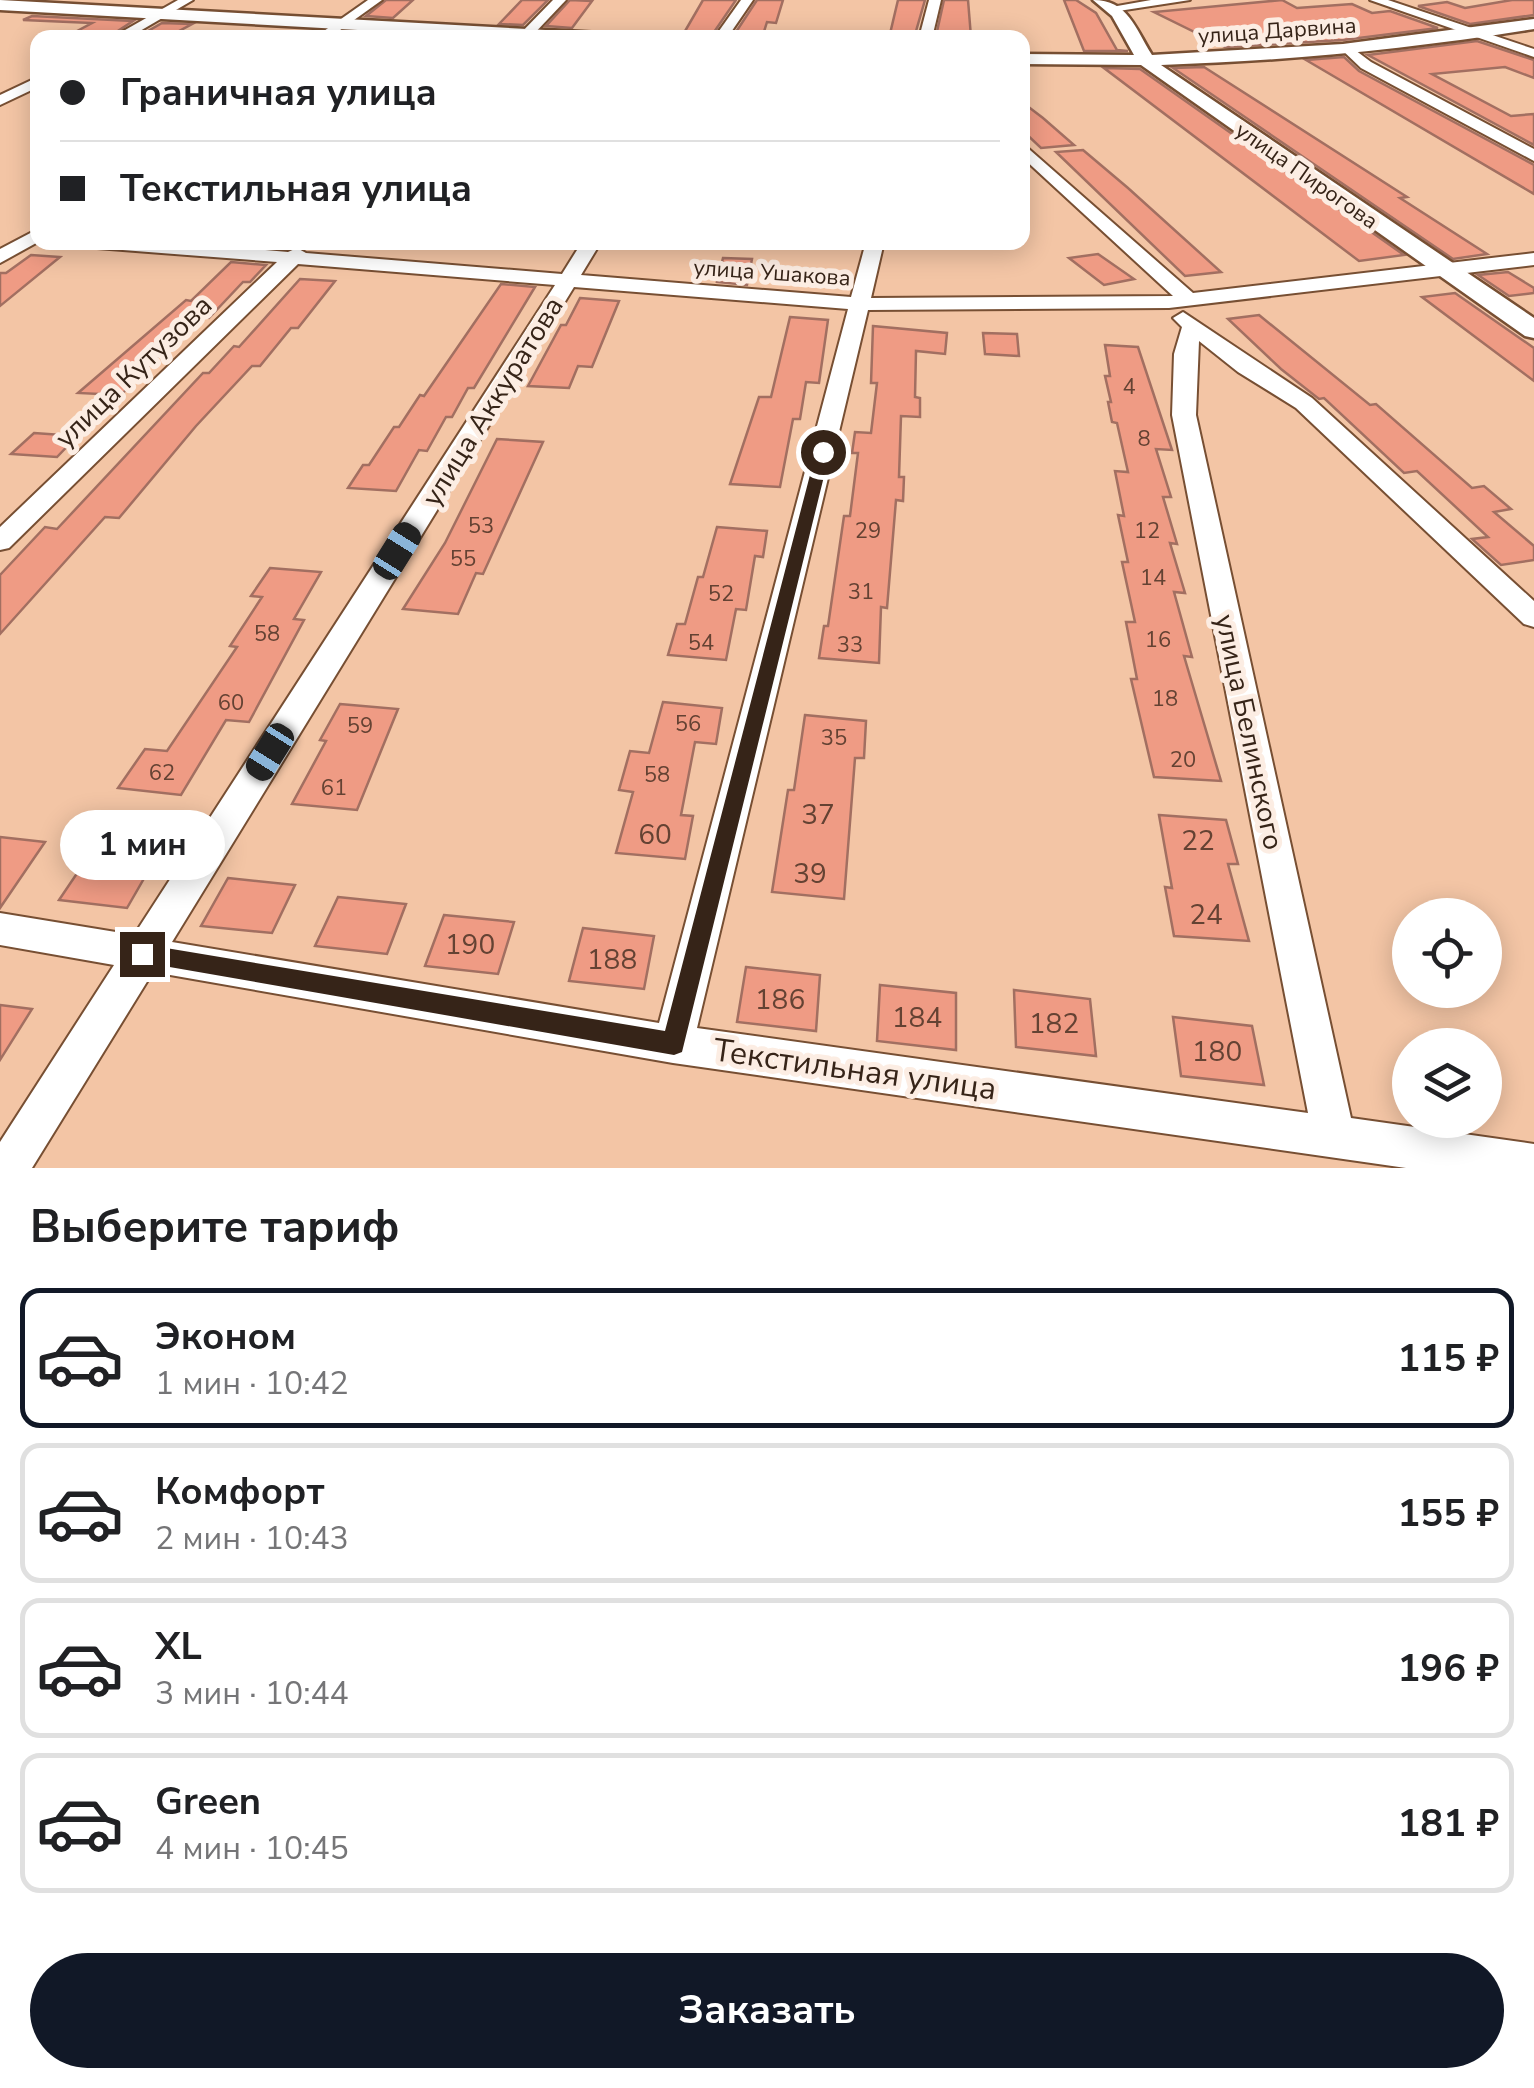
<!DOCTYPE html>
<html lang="ru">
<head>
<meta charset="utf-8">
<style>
	body { margin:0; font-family:"Nunito Sans",sans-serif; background:#f2f2f2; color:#202124; height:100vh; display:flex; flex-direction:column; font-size:38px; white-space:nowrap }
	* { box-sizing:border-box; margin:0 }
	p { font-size:32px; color:#757577 }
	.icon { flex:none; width:55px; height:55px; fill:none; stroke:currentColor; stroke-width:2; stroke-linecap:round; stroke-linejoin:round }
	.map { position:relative; height:1168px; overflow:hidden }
	.side { display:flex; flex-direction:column; background:#fff; flex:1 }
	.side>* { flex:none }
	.hud { position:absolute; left:30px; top:30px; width:1000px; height:220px; border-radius:20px; box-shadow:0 5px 25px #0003; display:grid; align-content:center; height:220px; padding:0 30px; background:#fff }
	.controls { position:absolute; left:1392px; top:898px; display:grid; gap:20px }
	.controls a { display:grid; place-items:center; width:110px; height:110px; border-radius:50%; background:#fff; box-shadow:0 5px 25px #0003; font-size:50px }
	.end { position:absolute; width:45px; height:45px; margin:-22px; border:12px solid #362418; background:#fff; box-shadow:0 0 0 5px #fff }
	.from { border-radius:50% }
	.bubble { position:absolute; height:70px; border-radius:35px; background:#fff; box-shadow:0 5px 25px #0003; font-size:32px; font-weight:700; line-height:70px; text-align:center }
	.car { position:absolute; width:30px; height:60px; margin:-30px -15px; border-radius:12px; box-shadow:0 0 8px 2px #0007; background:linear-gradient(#222 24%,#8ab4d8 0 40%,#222 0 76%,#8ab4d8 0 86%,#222 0) }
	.hud b { display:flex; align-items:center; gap:35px; height:95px; font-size:38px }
	.hud b+b { border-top:2px solid #e0e0e0 }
	.hud i { width:25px; height:25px; background:#202124 }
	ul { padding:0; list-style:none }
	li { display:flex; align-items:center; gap:30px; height:140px; margin:0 20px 15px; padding:0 10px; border:5px solid #e0e0e0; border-radius:20px }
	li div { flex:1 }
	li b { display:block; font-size:38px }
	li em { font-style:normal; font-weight:700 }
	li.current { border-color:#111827 }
	li>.icon { width:90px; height:90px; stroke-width:1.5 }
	h2 { padding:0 30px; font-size:45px; line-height:120px }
	.button { display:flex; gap:20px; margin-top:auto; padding:20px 30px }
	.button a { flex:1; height:115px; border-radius:60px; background:#111827; color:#fff; font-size:40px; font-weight:700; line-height:115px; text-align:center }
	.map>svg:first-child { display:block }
	.building { fill:#ef9b84; stroke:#a26f61; stroke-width:2.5 }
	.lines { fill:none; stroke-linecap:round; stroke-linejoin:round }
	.minor-casing { stroke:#774f33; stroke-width:4 }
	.tertiary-casing { stroke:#774f33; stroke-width:5 }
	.minor { fill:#fff; fill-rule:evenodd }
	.tertiary { fill:#fff; fill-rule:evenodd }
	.route { fill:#362418 }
	.labels { text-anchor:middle; stroke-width:10; stroke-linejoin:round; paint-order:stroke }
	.far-street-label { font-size:22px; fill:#362418; stroke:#fcede3 }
	.number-label { font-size:22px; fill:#644233 }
	.street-label { font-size:28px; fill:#362418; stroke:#fcede3 }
	.near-number-label { font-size:28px; fill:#644233 }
	.near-street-label { font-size:32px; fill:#362418; stroke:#fcede3 }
</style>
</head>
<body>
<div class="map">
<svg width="1534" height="1168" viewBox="0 0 1534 1168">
	<rect width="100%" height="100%" fill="#f3c5a5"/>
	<g class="building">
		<path d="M386 0H413L393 18 366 16Z"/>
		<path d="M522 0H548L523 25 499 24Z"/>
		<path d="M570 0 592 1 572 28 546 26Z"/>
		<path d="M703 0H736L710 38H681Z"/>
		<path d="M757 0H783L776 23 767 22 762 38H732Z"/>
		<path d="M898 0H925L914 38H889Z"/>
		<path d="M944 0H968L971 37 936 36Z"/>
		<path d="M1064 0H1076L1096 13 1117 50 1128 51H1084Z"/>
		<path d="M1282 0 1297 8 1352 4 1372 13 1390 11 1438 28 1343 40 1225 47 1154 12Z"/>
		<path d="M1512 0H1534V15L1470 24 1418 6 1447 2 1465 8Z"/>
		<path d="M32 16 133 21 107 38H64L92 23 23 20Z"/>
		<path d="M162 23 192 24 166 38H136Z"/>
		<path d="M1477 41 1534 60V78L1505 67 1432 74 1511 116 1534 114V145L1368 55Z"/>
		<path d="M1344 57 1359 71 1534 165V194L1306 60Z"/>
		<path d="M1204 67 1407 197 1400 198 1487 254 1453 259 1173 68Z"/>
		<path d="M1104 68 1140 69 1404 255 1359 261Z"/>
		<path d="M1022 102 1043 118 1074 145 1041 148 1022 130Z"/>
		<path d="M1083 150 1128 188 1221 272 1185 276 1056 152Z"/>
		<path d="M1098 254 1134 279 1104 285 1069 258Z"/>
		<path d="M31 255 60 257 0 306V273H6Z"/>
		<path d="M723 258 752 259 747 285 717 282Z"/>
		<path d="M231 262 266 265 250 282H243L209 318 203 317 173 349 166 348 121 395 78 393 186 300 191 301Z"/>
		<path d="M1508 272 1534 288V293L1509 296 1478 275Z"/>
		<path d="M300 279 335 281 298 328H291L260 366H252L196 426 119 518 105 517 0 634V575L45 527 57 529 203 373H209L234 346 239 347Z"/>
		<path d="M501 284 535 287 474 388H468L452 417H446L427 451 419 450 396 491 348 488 363 465H369L394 427H399L420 395 424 396Z"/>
		<path d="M1455 293 1534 348V381L1422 297Z"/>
		<path d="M580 298 619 301 592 367 578 366 569 388 528 386 561 325H566Z"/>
		<path d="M1259 315 1370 405 1376 404 1472 488 1484 486 1511 509 1494 512 1534 546V560L1501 565 1472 539 1488 537 1417 471 1404 473 1324 398 1319 399 1281 369 1228 319Z"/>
		<path d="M790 317 828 320 819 383 806 382 800 419H793L780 487 730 484 759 397H771Z"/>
		<path d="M873 326 947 333 945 354 916 351 915 397 920 398V417L901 416 899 477H904L903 501 896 500 887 608 881 607 879 663 819 658 824 626H828L844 516H850L858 453H852L855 432 871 433 877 383H871Z"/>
		<path d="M983 333 1017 334 1019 356 985 354Z"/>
		<path d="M1105 345 1138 347 1172 450 1156 449 1171 497H1163L1177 544 1170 543 1185 593 1174 592 1192 657 1184 656 1221 781 1154 777 1131 679H1137L1126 622H1135L1122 562H1128L1118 515 1124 516 1115 471 1128 472 1117 423 1112 422 1108 402H1111L1105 376H1110Z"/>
		<path d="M34 433 77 436 57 457 11 454Z"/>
		<path d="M497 439 543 442 483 574 476 573 458 614 403 609 445 543Z"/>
		<path d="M717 527 767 531 763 557 755 556 746 610 736 609 726 660 668 655 677 624H685L698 577H703Z"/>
		<path d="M270 568 321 572 294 619 304 620 249 722 226 720 181 795 118 788 145 749 167 751 237 647 230 646 262 597 251 596Z"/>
		<path d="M663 702 722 708 716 744 695 742 681 815 693 816 685 859 616 853 633 792 619 790 630 751 649 753Z"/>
		<path d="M340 704 398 709 357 810 292 804 326 741 320 740Z"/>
		<path d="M805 715 866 721 864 758H855L844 899 772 892 788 790H794Z"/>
		<path d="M1159 815 1226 820 1238 864H1228L1249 941 1174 936 1165 887 1172 888Z"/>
		<path d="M0 837 45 842 0 908Z"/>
		<path d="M90 854 154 861 127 908 59 900Z"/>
		<path d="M228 878 295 885 272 933 201 926Z"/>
		<path d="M338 897 406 904 387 954 315 946Z"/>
		<path d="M444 915 514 922 498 974 425 966Z"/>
		<path d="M583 928 654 936 644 989 569 981Z"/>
		<path d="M746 967 820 975 816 1031 737 1022Z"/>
		<path d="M880 985 956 993V1050L877 1041Z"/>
		<path d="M1014 990 1090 999 1096 1056 1016 1047Z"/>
		<path d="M0 1005 32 1009 0 1060Z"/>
		<path d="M1173 1017 1252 1026 1264 1085 1181 1076Z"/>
	</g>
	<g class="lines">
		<g class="minor-casing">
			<g id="minor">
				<path d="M178 0H193L128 38H111Z"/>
				<path d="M368 0H382L329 38H314Z"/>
				<path d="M553 0H566L530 38H516Z"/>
				<path d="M741 0H753L727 38H714Z"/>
				<path d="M929 0H941L932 38H919Z"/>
				<path d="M1151 0H1190L1112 12 1106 8Z"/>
				<path d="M1370 0H1388L1534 49V57Z"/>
				<path d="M1347 44 1371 62 1534 149V161L1361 68 1340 48Z"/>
				<path d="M38 77V87L0 105V95Z"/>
				<path d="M1022 143 1193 293 1534 253V265L1169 308 868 310 697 1028 1308 1113 1172 415 1174 354 1182 327 1173 318 1183 312 1312 398 1534 601V627L1524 624 1296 408 1238 372 1199 341 1196 415 1351 1118 1534 1144V1168H1406L673 1063 153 972 32 1168H0V1142L114 965 0 945V913L134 935 555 285 298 264 9 548 0 550V527L277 262 97 248 88 242H172L288 252 297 248 306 253 562 274 582 242H601L581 275 851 297 866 242H884L871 298 1173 296 1022 157ZM574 287 848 309 659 1023 172 942Z"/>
				<path d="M38 229V242L0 263V249Z"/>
			</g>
		</g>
		<g class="tertiary-casing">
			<g id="tertiary">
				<path d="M0 0 601 33 609 38H502L0 10Z"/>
				<path d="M1093 0C1128 0 1135 28 1152 55L1343 44 1534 19V29C1410 49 1287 61 1161 65L1534 318V338L1525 336 1141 65 1022 64V54L1134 55 1112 16Z"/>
			</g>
		</g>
		<use href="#minor" class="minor"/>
		<use href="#tertiary" class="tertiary"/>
	</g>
	<path class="route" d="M823 447 830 452 682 1052 674 1055 135 961 131 954 135 947 142 944 665 1031 816 452Z"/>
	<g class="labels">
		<g class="far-street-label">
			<text transform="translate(1277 30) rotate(-4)" y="8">улица Дарвина</text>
			<text transform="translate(1307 175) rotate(35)" y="8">улица Пирогова</text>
			<text transform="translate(772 272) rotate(4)" y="8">улица Ушакова</text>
		</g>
		<g class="number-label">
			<text x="1129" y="394">4</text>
			<text x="1144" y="446">8</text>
			<text x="481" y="533">53</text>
			<text x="868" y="538">29</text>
			<text x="1147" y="538">12</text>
			<text x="463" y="566">55</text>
			<text x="1153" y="585">14</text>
			<text x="861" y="599">31</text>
			<text x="721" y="601">52</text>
			<text x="267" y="641">58</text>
			<text x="1158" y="647">16</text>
			<text x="701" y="650">54</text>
			<text x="850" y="652">33</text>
			<text x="1165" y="706">18</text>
			<text x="231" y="710">60</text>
			<text x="688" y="731">56</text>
			<text x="360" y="733">59</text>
			<text x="834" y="745">35</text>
			<text x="1183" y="767">20</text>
			<text x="162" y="780">62</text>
			<text x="657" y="782">58</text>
			<text x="334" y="795">61</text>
		</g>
		<g class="street-label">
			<text transform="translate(133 371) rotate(-44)" y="10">улица Кутузова</text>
			<text transform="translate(492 401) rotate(-58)" y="10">улица Аккуратова</text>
			<text transform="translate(1250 732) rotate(78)" y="10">улица Белинского</text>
		</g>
		<g class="near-number-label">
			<text x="818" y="824">37</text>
			<text x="655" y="844">60</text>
			<text x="1198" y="850">22</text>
			<text x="810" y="883">39</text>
			<text x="1206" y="924">24</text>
			<text x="470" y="954">190</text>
			<text x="612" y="969">188</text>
			<text x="780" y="1009">186</text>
			<text x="917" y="1027">184</text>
			<text x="1054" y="1033">182</text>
			<text x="1217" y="1061">180</text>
		</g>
		<g class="near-street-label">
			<text transform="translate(855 1069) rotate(8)" y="11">Текстильная улица</text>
		</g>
	</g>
</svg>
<div class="controls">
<a><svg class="icon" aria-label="locate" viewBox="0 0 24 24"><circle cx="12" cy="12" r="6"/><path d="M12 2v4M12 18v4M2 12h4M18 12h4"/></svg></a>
<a><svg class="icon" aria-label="layers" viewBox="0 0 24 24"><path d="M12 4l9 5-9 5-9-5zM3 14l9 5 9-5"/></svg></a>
</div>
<i class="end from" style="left:823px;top:452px"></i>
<i class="end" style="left:142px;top:954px"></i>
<div class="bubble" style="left:60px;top:810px;width:165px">1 мин</div>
<i class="car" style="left:397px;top:551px;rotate:32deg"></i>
<i class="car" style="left:270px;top:752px;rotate:212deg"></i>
<div class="hud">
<b><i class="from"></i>Граничная улица</b>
<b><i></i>Текстильная улица</b>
</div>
</div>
<section class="side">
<h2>Выберите тариф</h2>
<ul>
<li class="current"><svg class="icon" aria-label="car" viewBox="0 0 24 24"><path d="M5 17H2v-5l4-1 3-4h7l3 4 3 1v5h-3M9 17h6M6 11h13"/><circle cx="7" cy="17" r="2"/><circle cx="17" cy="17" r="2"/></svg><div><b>Эконом</b><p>1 мин · 10:42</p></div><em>115 ₽</em></li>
<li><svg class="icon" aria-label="car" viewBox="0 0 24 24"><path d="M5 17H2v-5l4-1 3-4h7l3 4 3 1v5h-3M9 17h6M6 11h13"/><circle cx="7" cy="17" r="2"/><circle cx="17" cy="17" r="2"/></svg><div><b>Комфорт</b><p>2 мин · 10:43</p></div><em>155 ₽</em></li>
<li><svg class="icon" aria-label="car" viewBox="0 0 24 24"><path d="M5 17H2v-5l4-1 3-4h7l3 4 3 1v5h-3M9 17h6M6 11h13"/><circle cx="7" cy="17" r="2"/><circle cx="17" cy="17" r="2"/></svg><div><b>XL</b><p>3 мин · 10:44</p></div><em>196 ₽</em></li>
<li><svg class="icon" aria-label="car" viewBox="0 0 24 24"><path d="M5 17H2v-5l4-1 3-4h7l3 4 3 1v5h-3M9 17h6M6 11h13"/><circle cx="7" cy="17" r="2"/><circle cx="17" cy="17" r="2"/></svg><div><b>Green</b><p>4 мин · 10:45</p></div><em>181 ₽</em></li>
</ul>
<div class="button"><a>Заказать</a></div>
</section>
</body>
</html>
